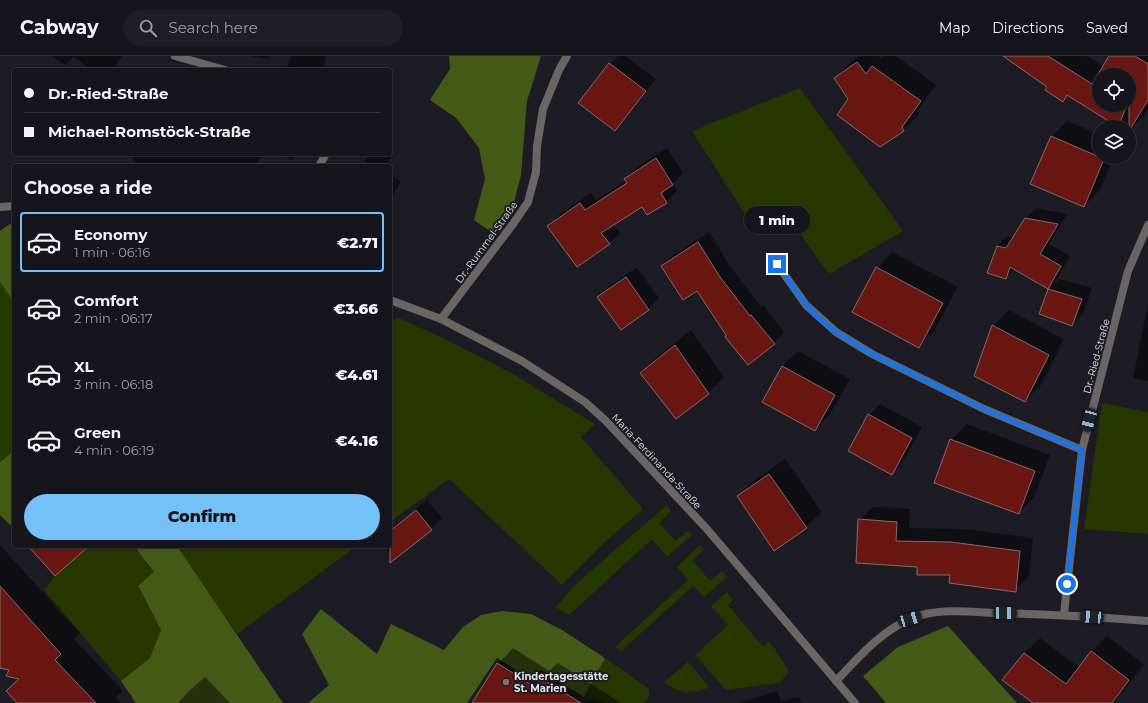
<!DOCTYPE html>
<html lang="en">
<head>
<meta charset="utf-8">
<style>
	body { margin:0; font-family:Montserrat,sans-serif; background:#1f1e25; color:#f1f3f6; height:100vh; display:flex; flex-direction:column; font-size:15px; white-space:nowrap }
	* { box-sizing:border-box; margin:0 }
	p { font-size:13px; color:#9e9fa3 }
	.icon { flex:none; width:22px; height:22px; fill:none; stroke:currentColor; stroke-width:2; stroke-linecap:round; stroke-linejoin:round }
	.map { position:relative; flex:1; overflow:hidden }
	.drawer { position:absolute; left:12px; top:108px; width:380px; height:384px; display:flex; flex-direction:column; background:#16151c; border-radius:4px; box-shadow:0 1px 3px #0004,0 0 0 1px #35343b }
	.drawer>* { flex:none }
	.banner { position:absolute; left:12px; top:12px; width:380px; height:88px; border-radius:4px; box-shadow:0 1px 3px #0004,0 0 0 1px #35343b; display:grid; align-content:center; height:88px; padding:0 12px; background:#16151c }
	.fabs { position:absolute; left:1092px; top:12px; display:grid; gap:8px }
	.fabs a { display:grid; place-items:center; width:44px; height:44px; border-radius:50%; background:#16151c; box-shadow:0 1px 3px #0004,0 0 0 1px #35343b; font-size:20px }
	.end { position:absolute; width:18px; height:18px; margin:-9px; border:5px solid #1a73e8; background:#fff; box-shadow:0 0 0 2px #fff }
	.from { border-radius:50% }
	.bubble { position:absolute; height:28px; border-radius:14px; background:#16151c; box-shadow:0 1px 3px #0004,0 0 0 1px #35343b; font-size:13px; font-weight:800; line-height:28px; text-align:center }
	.car { position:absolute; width:12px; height:24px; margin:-12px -6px; border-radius:5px; box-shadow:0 0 3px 1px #0007; background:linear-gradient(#222 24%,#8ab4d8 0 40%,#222 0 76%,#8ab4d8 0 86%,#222 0) }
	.banner b { display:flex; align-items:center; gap:14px; height:38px; font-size:15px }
	.banner b+b { border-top:1px solid #35343b }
	.banner i { width:10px; height:10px; background:#f1f3f6 }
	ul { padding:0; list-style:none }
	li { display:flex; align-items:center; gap:12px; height:60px; margin:0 8px 6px; padding:0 4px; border:2px solid transparent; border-radius:4px }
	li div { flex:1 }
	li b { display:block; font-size:15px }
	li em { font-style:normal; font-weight:800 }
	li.active { border-color:#75c0f6 }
	li>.icon { width:36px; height:36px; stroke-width:1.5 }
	h2 { padding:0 12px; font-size:18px; line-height:48px }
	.button { display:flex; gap:8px; margin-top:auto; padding:8px 12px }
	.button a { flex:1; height:46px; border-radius:24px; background:#75c0f6; color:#111; font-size:16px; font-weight:800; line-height:46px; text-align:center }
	header { display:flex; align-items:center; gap:24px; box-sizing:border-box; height:56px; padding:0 20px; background:#16151c; border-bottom:1px solid #35343b }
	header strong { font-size:19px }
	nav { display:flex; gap:22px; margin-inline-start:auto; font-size:14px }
	.search { width:280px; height:36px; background:#1f1e25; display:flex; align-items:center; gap:10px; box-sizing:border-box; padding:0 14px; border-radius:22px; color:#9e9fa3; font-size:15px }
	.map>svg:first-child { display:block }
	.green { fill:#273700 }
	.forest { fill:#465a18 }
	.shadow { fill:#0007; fill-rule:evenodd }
	.building { fill:#6a1613; stroke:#7c6e6c }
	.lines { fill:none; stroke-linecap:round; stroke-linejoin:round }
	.minor { stroke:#6a6663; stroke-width:8 }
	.route { stroke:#1a73e8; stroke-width:5 }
	.education-dot { fill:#8d6e63; stroke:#1d1c25; stroke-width:1.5 }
	.labels { text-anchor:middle; stroke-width:4; stroke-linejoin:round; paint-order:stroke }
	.street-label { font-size:10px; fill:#e3e3e9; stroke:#1d1c25 }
	.poi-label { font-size:10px; font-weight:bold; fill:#e3e3e9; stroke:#1d1c25; text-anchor:start }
</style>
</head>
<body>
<header>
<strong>Cabway</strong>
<div class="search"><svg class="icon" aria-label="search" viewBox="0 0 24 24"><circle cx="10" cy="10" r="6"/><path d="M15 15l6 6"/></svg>Search here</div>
<nav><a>Map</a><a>Directions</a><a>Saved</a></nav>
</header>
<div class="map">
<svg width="1148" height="647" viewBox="0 0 1148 647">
	<rect width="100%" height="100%" fill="#1d1c25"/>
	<g class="green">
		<path d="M800 32 903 175 829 218 791 165 759 180 692 75Z"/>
		<path d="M0 226 14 247V395L0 406Z"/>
		<path d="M399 262 447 284 513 318 595 368 581 381 643 453 604 487 562 529 449 423 390 466V265Z"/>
		<path d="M1102 347 1148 356V478L1084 473Z"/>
		<path d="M667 449 671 455 659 467 675 485 688 475 692 479 667 501 652 483 569 559 555 552 575 529Z"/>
		<path d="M700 489 704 494 692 504 710 525 722 515 727 521 704 541 693 530 621 595 615 591 688 524 677 511Z"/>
		<path d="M89 490H134L154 517 138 531 161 574 150 602 121 625 44 534 55 520Z"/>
		<path d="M177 490H357L237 578Z"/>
		<path d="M727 536 733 544 728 549 763 591 769 585 789 615 780 627 726 634 695 599 728 569 711 550Z"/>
		<path d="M605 602 642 628 649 634C650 641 648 644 643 647H604L585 641Z"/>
		<path d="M688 606 710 632C687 637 684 640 664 626Z"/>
	</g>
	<g class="forest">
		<path d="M449 0H541L527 45 521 119 514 147 494 178 474 164 485 123 479 92 456 62 430 44 450 13Z"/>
		<path d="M14 165V247L0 226V175Z"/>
		<path d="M14 395V466L10 469 0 459V406Z"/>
		<path d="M134 490H177L283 647H136L121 625 150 602 161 574 138 530 154 516Z"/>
		<path d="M321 553 377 598 391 568 444 594 463 571 481 559 502 555 531 558 562 574 605 602 584 641 541 614 534 625 497 602 467 647H308L329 629 302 578Z"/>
		<path d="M948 570 1017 647H886L863 620 898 591Z"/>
	</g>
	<g class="shadow">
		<path d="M52 0H122L113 14H92L73 1 65 9Z"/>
		<path d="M250 0H271L268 3Z"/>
		<path d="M290 0H326L323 14H287Z"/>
		<path d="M618 0H625L656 23 625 63 615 74 580 47 610 8Z"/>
		<path d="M860 0H879L881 2 883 0H896L936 29 917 55 919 58 904 74 880 89 835 22 851 6Z"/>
		<path d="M1004 0H1087L1104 11 1111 0H1148V52L1143 61 1129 74V71H1120L1068 39 1063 44 1048 30ZM1099 19H1129V49H1099Z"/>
		<path d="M1067 65 1099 78V101H1114L1100 134 1084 150 1052 80Z"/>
		<path d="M667 92 683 117 673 128 677 135 667 146 647 158 642 150 613 168 620 177 609 188 549 170 559 159 591 137 596 144 626 125 625 123 636 112Z"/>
		<path d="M135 98H262L256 110H143L132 104Z"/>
		<path d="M279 98H297L292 104Z"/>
		<path d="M369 98H385L391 101 386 110H362Z"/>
		<path d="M390 119 401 125 390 146Z"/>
		<path d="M1036 152 1067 158 1049 188 1070 200 1055 227 1060 223 1092 232 1083 258 1072 268 1040 257 1049 233 1015 213 1005 222 989 216 997 190 1007 180 1013 182 1026 162Z"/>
		<path d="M709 176 730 210 761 251 763 249 784 276 774 287 728 279 697 234 662 210 672 200Z"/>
		<path d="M892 196 958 231 934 275 919 290 877 212Z"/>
		<path d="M637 211 659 242 649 253 621 272 599 241 609 230Z"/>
		<path d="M1148 247V325L1133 322Z"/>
		<path d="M1009 254 1064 283 1041 329 1025 345 993 270Z"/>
		<path d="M691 274 724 321 708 337 641 317 656 302Z"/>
		<path d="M798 295 850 323 830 358 815 374 782 310Z"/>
		<path d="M880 348 922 371 902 407 892 418 869 359Z"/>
		<path d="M967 368 1050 399 1034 441 1019 457 951 384Z"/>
		<path d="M785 403 822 456 806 471 738 440 754 425Z"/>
		<path d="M427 444 442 462 431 473 394 503 383 490H390V474Z"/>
		<path d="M873 451 910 453 909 472 965 473 1033 482 1029 521 1015 534 918 510 859 464Z"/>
		<path d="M14 467V473L11 469Z"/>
		<path d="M0 489 80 577 74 583 123 635 116 641 121 647H18L20 623 11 613 0 604Z"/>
		<path d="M1107 580 1144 608 1114 647H1035L1024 598 1040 582 1080 612 1092 596Z"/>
		<path d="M513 592 549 615 558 607 621 647H473L498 608Z"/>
		<path d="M205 621 230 647H178L188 636Z"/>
		<path d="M777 635 781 645 799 641 801 647H738Z"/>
	</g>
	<g class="building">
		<path d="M1003 0H1048L1092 28 1109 0H1135L1148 8V44L1129 75V19H1099V49H1127L1118 71 1067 39 1063 46 1045 34 1047 31Z"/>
		<path d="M857 6 866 18 872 10 921 45 902 71 904 75 880 91 837 59 848 43 834 22Z"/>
		<path d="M609 7 646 35 615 75 578 47Z"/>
		<path d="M1051 80 1104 103 1084 151 1030 128Z"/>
		<path d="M656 102 673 129 661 137 667 147 647 159 642 151 601 177 610 188 577 211 547 170 580 147 585 154 627 127 624 123Z"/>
		<path d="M1025 162 1058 168 1040 198 1061 210 1048 233 1010 211 1006 223 987 217 997 190 1006 192Z"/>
		<path d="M698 186 720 221 750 260 751 259 775 288 748 309 725 281 726 279 697 235 683 244 661 210Z"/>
		<path d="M876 211 943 247 919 292 852 256Z"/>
		<path d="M626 221 649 254 621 274 597 241Z"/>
		<path d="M1048 233 1082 243 1072 270 1039 258Z"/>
		<path d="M992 269 1049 299 1025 346 974 320Z"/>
		<path d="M675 289 709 338 676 363 640 317Z"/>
		<path d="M782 310 835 339 815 375 762 346Z"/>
		<path d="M868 358 912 382 892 419 848 395Z"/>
		<path d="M950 383 1035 415 1019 458 934 427Z"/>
		<path d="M769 418 807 472 774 495 737 440Z"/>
		<path d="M416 454 432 474 390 507V475Z"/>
		<path d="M858 463 897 466 896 485 951 486 1020 495 1016 536 949 527 950 519H917V511L856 507Z"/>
		<path d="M28 490H89L55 520Z"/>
		<path d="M0 530 61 598 55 604 96 647H17L6 635 19 623 6 620 9 614 0 612Z"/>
		<path d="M1091 595 1129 624 1112 647H1033L1002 624 1024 597 1066 628Z"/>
		<path d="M497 607 535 631 541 622 581 647H472Z"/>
	</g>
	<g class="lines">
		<g class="minor">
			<path d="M175 0 225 14"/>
			<path d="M319 110 326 98"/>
			<path d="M0 151 14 150"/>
			<path d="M777 208 806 249 836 276 872 298 984 353 1082 394"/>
			<path d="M390 244 441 263 522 305 585 346 606 365 706 472 855 647"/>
			<path d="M441 263 513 168 528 146 536 116 537 90 543 53 559 14 567 0"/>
			<path d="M1064 558 1082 394 1128 215 1148 169"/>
			<path d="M836 625C858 602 880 576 910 563 937 551 968 556 997 557 1047 558 1098 561 1148 565"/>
		</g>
	</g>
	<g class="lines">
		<path class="route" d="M777 208C787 221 795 236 806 248 823 270 848 284 872 298L984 353 1082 394 1067 528"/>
	</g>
	<circle class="education-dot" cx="506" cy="626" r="4"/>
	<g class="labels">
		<g class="street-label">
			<text transform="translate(486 186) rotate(-54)" y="4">Dr.-Rummel-Straße</text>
			<text transform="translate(1096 300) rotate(-75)" y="4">Dr.-Ried-Straße</text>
			<text transform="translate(657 405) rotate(47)" y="4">Maria-Ferdinanda-Straße</text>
		</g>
		<g class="poi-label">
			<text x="514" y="624">Kindertagesstätte<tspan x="514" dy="12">St. Marien</tspan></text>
		</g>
	</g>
</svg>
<div class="fabs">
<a><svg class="icon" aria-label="locate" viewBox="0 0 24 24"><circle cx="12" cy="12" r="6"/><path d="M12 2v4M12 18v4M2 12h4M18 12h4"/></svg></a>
<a><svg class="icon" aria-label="layers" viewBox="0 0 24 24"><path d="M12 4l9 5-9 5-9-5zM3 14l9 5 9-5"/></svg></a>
</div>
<i class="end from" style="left:1067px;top:528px"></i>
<i class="end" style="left:777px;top:208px"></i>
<div class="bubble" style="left:744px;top:150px;width:66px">1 min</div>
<i class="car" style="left:1089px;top:364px;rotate:195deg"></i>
<i class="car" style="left:1005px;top:557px;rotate:91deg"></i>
<i class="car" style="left:1092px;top:561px;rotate:274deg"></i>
<i class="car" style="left:910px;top:563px;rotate:73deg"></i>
<div class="banner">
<b><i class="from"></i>Dr.-Ried-Straße</b>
<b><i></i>Michael-Romstöck-Straße</b>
</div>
<section class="drawer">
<h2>Choose a ride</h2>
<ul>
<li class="active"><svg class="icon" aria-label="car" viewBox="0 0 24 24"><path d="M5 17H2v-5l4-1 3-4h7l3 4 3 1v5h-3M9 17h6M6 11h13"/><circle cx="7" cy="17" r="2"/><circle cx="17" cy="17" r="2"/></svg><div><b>Economy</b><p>1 min · 06:16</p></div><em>€2.71</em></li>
<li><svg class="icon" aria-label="car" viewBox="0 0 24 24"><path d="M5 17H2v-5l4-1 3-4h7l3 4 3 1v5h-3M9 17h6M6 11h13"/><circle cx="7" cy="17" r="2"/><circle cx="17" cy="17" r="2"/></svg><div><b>Comfort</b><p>2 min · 06:17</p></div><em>€3.66</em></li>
<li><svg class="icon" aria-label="car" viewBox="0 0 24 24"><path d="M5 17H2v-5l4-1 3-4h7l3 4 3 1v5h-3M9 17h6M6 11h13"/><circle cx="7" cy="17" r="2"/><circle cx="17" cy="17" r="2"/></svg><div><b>XL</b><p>3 min · 06:18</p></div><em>€4.61</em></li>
<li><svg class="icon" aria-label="car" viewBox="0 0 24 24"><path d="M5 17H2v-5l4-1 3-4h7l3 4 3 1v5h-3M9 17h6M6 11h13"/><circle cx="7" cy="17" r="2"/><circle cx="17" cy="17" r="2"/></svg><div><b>Green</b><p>4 min · 06:19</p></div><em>€4.16</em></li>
</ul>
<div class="button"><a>Confirm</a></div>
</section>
</div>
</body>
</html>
